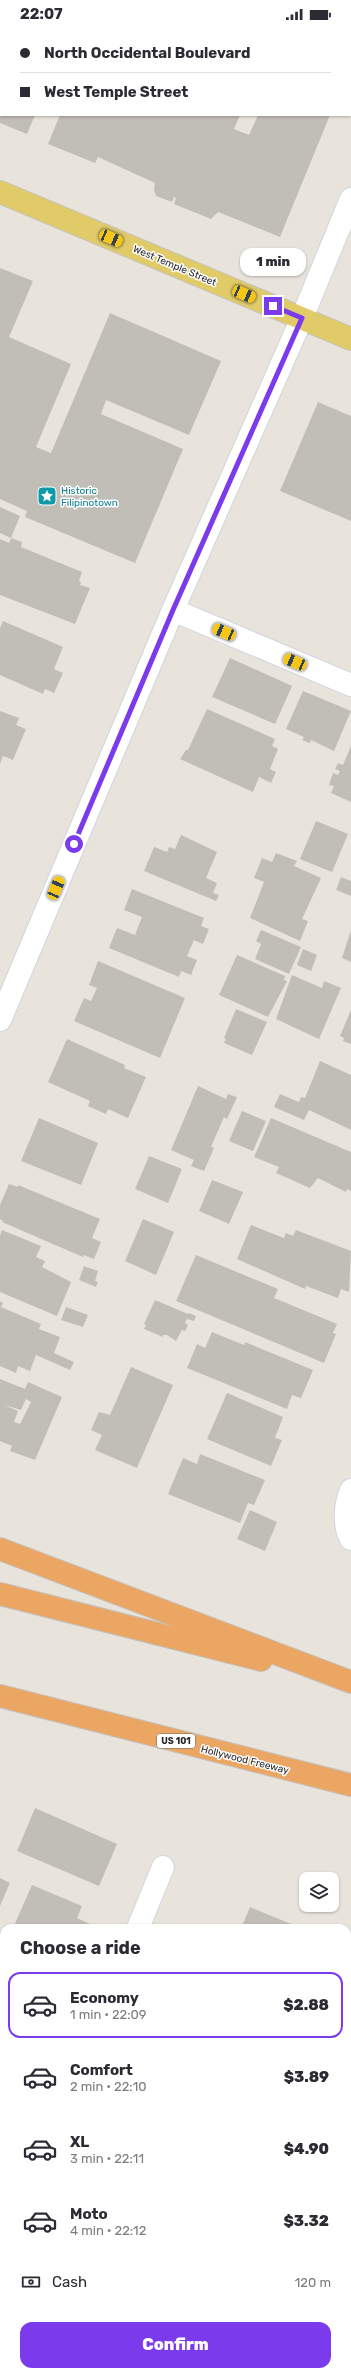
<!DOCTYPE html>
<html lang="en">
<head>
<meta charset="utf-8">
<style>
	body { margin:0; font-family:Rubik,sans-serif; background:#f2f2f3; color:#2b2b33; height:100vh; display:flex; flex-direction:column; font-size:15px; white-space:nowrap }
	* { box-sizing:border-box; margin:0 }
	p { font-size:13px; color:#7c7c81 }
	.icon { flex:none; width:22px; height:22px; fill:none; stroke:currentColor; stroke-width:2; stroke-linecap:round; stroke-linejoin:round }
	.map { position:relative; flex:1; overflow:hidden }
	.panel { position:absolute; left:0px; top:1896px; width:351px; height:452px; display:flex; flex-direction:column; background:#fff; border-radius:12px 12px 0 0; box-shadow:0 1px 3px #0004 }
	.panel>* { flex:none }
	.guide { position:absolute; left:0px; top:0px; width:351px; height:88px; box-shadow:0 1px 3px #0004; display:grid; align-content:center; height:88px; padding:0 20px; background:#fff }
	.controls { position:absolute; left:299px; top:1844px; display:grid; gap:8px }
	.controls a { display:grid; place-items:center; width:40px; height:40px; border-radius:8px; background:#fff; box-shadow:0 1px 3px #0004; font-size:20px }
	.end { position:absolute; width:18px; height:18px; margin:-9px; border:5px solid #7c3aed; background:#fff; box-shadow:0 0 0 2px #fff }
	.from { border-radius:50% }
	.bubble { position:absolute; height:28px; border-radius:12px; background:#fff; box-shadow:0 1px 3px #0004; font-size:13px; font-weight:800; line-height:28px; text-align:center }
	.car { position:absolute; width:12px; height:24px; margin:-12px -6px; border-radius:5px; box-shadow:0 0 3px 1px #0007; background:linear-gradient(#f5c518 24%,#345 0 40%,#f5c518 0 76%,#345 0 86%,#f5c518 0) }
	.guide b { display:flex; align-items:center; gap:14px; height:38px; font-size:15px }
	.guide b+b { border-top:1px solid #e1e1e2 }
	.guide i { width:10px; height:10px; background:#2b2b33 }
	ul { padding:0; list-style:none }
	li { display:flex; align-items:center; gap:12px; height:66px; margin:0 8px 6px; padding:0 12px; border:2px solid transparent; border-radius:12px }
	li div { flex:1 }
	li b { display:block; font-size:15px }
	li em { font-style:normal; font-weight:800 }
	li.current { border-color:#7c3aed }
	li>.icon { width:36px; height:36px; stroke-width:1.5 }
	h2 { padding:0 20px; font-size:18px; line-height:48px }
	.pay { display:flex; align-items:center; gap:10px; height:44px; padding:0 20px; font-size:15px }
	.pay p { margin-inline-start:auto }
	.action { display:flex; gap:8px; margin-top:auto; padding:8px 20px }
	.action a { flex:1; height:46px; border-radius:12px; background:#7c3aed; color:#fff; font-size:16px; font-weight:800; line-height:46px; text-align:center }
	.status { display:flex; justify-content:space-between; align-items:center; height:28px; padding:0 20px; background:#fff; direction:ltr }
	.status svg { height:11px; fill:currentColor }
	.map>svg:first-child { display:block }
	.building { fill:#c1beb8; fill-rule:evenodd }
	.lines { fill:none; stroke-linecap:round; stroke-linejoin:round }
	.minor-casing { stroke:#d1d3e0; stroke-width:24 }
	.major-casing { stroke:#c3c3c3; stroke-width:24 }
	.highway-casing { stroke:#c3c3c3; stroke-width:24 }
	.minor { stroke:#fff; stroke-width:22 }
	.major { stroke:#e1cb69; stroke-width:22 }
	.highway { stroke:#eca663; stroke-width:22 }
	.route { stroke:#7c3aed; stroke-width:5 }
	.labels { text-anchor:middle; stroke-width:3; stroke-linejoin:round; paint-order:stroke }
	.shield { fill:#fff; stroke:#686868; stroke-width:1 }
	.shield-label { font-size:9px; font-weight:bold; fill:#282828 }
	.street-label { font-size:10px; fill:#282828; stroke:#fff }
	.culture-label { font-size:10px; fill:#0d838f; stroke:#fff; text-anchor:start }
</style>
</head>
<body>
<div class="status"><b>22:07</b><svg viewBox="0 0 49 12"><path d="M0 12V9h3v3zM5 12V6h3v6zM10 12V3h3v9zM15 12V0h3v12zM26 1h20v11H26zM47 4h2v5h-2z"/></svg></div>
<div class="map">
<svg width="351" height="2348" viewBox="0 0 351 2348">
	<rect width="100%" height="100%" fill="#e9e4db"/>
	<g class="building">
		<path d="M0 87H35L27 106 0 95Z"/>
		<path d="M60 87H240L234 101 249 107 258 87H330L280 209 218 184 211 191 174 176 176 170 174 169 172 174 156 168 154 162 155 155 98 129 95 135 48 116Z"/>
		<path d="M0 240 33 253 9 309 71 336 36 419 51 425 110 285 221 333 189 407 106 372 101 386 183 421 135 535 25 489 27 483 0 471Z"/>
		<path d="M318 374 351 388V493L280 463Z"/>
		<path d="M0 479 20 488 11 510 22 514 21 519 82 544 79 553 81 554 80 557 90 560 75 596 0 567V511L9 515 11 510 0 505Z"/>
		<path d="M3 593 63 619 54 641 63 645 54 665 45 661 43 666 0 647V600Z"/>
		<path d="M230 630 292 658 275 696 212 669Z"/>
		<path d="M303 663 351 683 334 723 311 712 310 715 302 712 304 709 286 701Z"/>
		<path d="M207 681 275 711 272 718 278 721 270 741 276 744 271 755 259 749 253 764 180 731 186 722H188Z"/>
		<path d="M0 683 19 690 16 697 26 701 13 732 3 728 0 736Z"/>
		<path d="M351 718V774L331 765 334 758 329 757 333 745 338 747 340 743 335 741 338 735 343 737Z"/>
		<path d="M316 793 348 806 332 844 300 831Z"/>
		<path d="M181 807 217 824 206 850 217 855 213 865 219 867 216 873 144 843 154 819 167 824 169 819 175 821Z"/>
		<path d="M276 825 297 833 294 838 321 850 302 891 308 893 300 913 250 890 264 854 254 850 262 830 272 834Z"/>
		<path d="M341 849 351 853V868L336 862Z"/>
		<path d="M132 861 204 890 201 898 209 901 203 916 194 912 187 928 197 932 191 947 181 943 179 949 109 920 117 900 135 907 142 889 124 882Z"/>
		<path d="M261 902 301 919 289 946 255 931 261 916 256 913Z"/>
		<path d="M351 902V934L342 930Z"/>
		<path d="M303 921 317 927 311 943 297 937Z"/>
		<path d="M237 927 285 948 284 952 287 953 268 989 219 967Z"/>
		<path d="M98 933 185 970 160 1030 74 993 84 970 91 973 97 960 89 957Z"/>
		<path d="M292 947 322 960 324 953 341 960 319 1011 276 991Z"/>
		<path d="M236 981 267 994 252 1027 224 1015 226 1011 224 1010Z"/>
		<path d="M351 982V1016L343 1013 344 1010 340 1008Z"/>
		<path d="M67 1011 125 1037 124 1040 146 1049 128 1090 108 1081 106 1086 88 1078 90 1073 48 1054Z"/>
		<path d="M320 1033 351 1047V1102L309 1082 304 1092 274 1079 280 1066 299 1074 301 1069 305 1070Z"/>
		<path d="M198 1058 226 1071 228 1066 237 1069 227 1091 224 1089 211 1119 214 1120 204 1143 191 1138 194 1132 171 1122Z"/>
		<path d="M242 1083 266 1093 253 1123 229 1113Z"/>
		<path d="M39 1090 98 1115 81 1157 21 1133Z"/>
		<path d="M271 1090 351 1124V1163L347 1161 346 1164 318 1150 310 1160 276 1145 279 1139 254 1129Z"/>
		<path d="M149 1128 182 1141 168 1175 135 1161Z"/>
		<path d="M212 1152 243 1164 229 1196 199 1183Z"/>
		<path d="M9 1156 18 1159V1157L100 1191 92 1210 101 1214 94 1231 84 1227 83 1229 2 1194 3 1193 0 1191V1177Z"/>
		<path d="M143 1191 174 1204 156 1247 125 1233Z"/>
		<path d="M251 1197 284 1210 286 1205 293 1208 296 1202 351 1223 349 1264 341 1261 338 1270 306 1258 305 1261 237 1231Z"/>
		<path d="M2 1202 41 1218 36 1229 45 1233 42 1239 71 1254 57 1288 0 1264V1207Z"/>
		<path d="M196 1227 278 1261 274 1270 337 1296 333 1305 336 1306 324 1335 176 1273Z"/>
		<path d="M84 1238 98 1243 95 1253 98 1254 96 1259 79 1252Z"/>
		<path d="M155 1272 188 1286 189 1285 196 1288 194 1293 187 1291 185 1295 188 1297 185 1303 182 1302 176 1313 167 1307H163V1309L144 1301 146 1297 144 1296Z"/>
		<path d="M0 1273 3 1275 1 1279 41 1296 39 1301 60 1309 54 1325 74 1334 70 1342 36 1327 30 1343 18 1338 16 1345 0 1338Z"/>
		<path d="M66 1279 88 1287 83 1299 61 1292Z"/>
		<path d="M212 1304 244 1317 245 1314 313 1342 301 1370 292 1367 287 1381 187 1340 197 1316 205 1320Z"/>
		<path d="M131 1339 173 1357 137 1440 95 1422 102 1407 91 1402 99 1384 110 1387Z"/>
		<path d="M0 1351 25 1361 28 1354 62 1369 35 1432 10 1423 12 1418 0 1413ZM26 1371 31 1374 20 1396 14 1394 18 1383 4 1377 21 1382Z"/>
		<path d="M227 1365 283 1389 275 1410 282 1412 271 1438 207 1411Z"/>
		<path d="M200 1426 265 1452 254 1477 248 1475 240 1495 168 1466 183 1430 197 1436Z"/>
		<path d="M250 1482 277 1494 265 1523 237 1511Z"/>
		<path d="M35 1780 117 1816 99 1858 17 1823Z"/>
		<path d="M0 1850 10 1855 0 1878Z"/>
		<path d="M32 1857 82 1878 77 1890 90 1896 88 1900H13Z"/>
		<path d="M250 1879 301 1900H241Z"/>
		<path d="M0 1915 4 1917V1962L0 1961Z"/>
		<path d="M0 1987 4 1988V2041L0 2039Z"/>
		<path d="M347 1992 351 1994 347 2004Z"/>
		<path d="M351 2009V2023L347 2021Z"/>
		<path d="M0 2057 4 2058 0 2073Z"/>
		<path d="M351 2076V2102L347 2100V2086Z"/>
		<path d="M351 2264V2310L347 2320V2265L350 2267Z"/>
		<path d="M105 2344H157L155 2348H108L109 2346Z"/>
		<path d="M174 2344H192L201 2348 202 2344H287L297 2348H173Z"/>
	</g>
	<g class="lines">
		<g class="minor-casing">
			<g id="minor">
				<path d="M173 582 351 657"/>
				<path d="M0 992 173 582 302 290 351 171"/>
				<path d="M351 1462C345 1476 343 1497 351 1511"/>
				<path d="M138 1900 163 1839"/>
				<path d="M347 2171H351"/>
				<path d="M0 2244 4 2234"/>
				<path d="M0 2293 4 2292"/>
			</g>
		</g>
		<g class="major-casing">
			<path id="major" d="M0 164 351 311"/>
		</g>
		<g class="highway-casing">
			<g id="highway">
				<path d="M0 1521 351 1654"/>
				<path d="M0 1566 261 1632"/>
				<path d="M0 1668 351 1757"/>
			</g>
		</g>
		<use href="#minor" class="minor"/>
		<use href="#major" class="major"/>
		<use href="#highway" class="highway"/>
	</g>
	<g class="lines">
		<path class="route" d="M74 816 173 582 302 290 273 278"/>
	</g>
	<defs>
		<g id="sight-square" transform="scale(1)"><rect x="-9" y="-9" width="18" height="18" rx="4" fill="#0f9aa8" stroke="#fff"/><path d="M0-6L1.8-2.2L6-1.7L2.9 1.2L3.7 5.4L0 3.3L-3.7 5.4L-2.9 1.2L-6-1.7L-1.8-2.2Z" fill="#fff"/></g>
	</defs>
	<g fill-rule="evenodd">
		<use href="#sight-square" x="47" y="468"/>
	</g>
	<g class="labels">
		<rect class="shield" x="157" y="1706" width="38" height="14" rx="3"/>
		<g class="shield-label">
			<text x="176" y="1716">US 101</text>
		</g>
		<g class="street-label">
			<text transform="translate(175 237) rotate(23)" y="4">West Temple Street</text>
			<text transform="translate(245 1731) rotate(14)" y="4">Hollywood Freeway</text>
		</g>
		<g class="culture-label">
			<text x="61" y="466">Historic<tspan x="61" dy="12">Filipinotown</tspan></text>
		</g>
	</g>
</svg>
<div class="controls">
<a><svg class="icon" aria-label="layers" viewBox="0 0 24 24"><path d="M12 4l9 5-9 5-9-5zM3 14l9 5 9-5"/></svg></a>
</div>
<i class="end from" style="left:74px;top:816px"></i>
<i class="end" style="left:273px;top:278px"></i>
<div class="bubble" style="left:240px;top:220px;width:66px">1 min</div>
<i class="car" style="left:111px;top:210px;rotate:113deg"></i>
<i class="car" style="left:244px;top:266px;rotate:113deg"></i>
<i class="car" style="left:224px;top:604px;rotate:293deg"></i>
<i class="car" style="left:295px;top:634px;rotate:293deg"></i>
<i class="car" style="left:56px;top:860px;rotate:23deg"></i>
<div class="guide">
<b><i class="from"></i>North Occidental Boulevard</b>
<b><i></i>West Temple Street</b>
</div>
<section class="panel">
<h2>Choose a ride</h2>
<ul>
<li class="current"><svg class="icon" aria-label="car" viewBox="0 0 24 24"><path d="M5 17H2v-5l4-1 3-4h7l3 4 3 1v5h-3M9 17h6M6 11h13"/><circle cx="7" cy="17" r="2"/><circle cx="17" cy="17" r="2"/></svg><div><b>Economy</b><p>1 min · 22:09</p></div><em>$2.88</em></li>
<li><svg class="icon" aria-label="car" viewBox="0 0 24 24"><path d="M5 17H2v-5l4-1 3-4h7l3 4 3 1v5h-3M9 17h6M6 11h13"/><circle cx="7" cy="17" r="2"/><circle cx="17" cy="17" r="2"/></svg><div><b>Comfort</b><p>2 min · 22:10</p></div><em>$3.89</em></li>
<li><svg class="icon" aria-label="car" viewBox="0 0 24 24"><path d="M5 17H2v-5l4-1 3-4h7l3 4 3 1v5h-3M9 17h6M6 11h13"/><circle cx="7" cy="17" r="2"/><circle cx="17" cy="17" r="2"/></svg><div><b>XL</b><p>3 min · 22:11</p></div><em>$4.90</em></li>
<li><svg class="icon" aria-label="car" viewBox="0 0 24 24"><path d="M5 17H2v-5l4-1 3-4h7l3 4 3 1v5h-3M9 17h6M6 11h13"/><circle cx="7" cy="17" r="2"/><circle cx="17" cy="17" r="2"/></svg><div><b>Moto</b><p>4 min · 22:12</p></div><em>$3.32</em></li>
</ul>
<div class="pay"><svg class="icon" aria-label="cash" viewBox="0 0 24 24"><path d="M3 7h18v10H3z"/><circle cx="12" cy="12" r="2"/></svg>Cash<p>120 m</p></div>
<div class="action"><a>Confirm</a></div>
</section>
</div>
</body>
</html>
